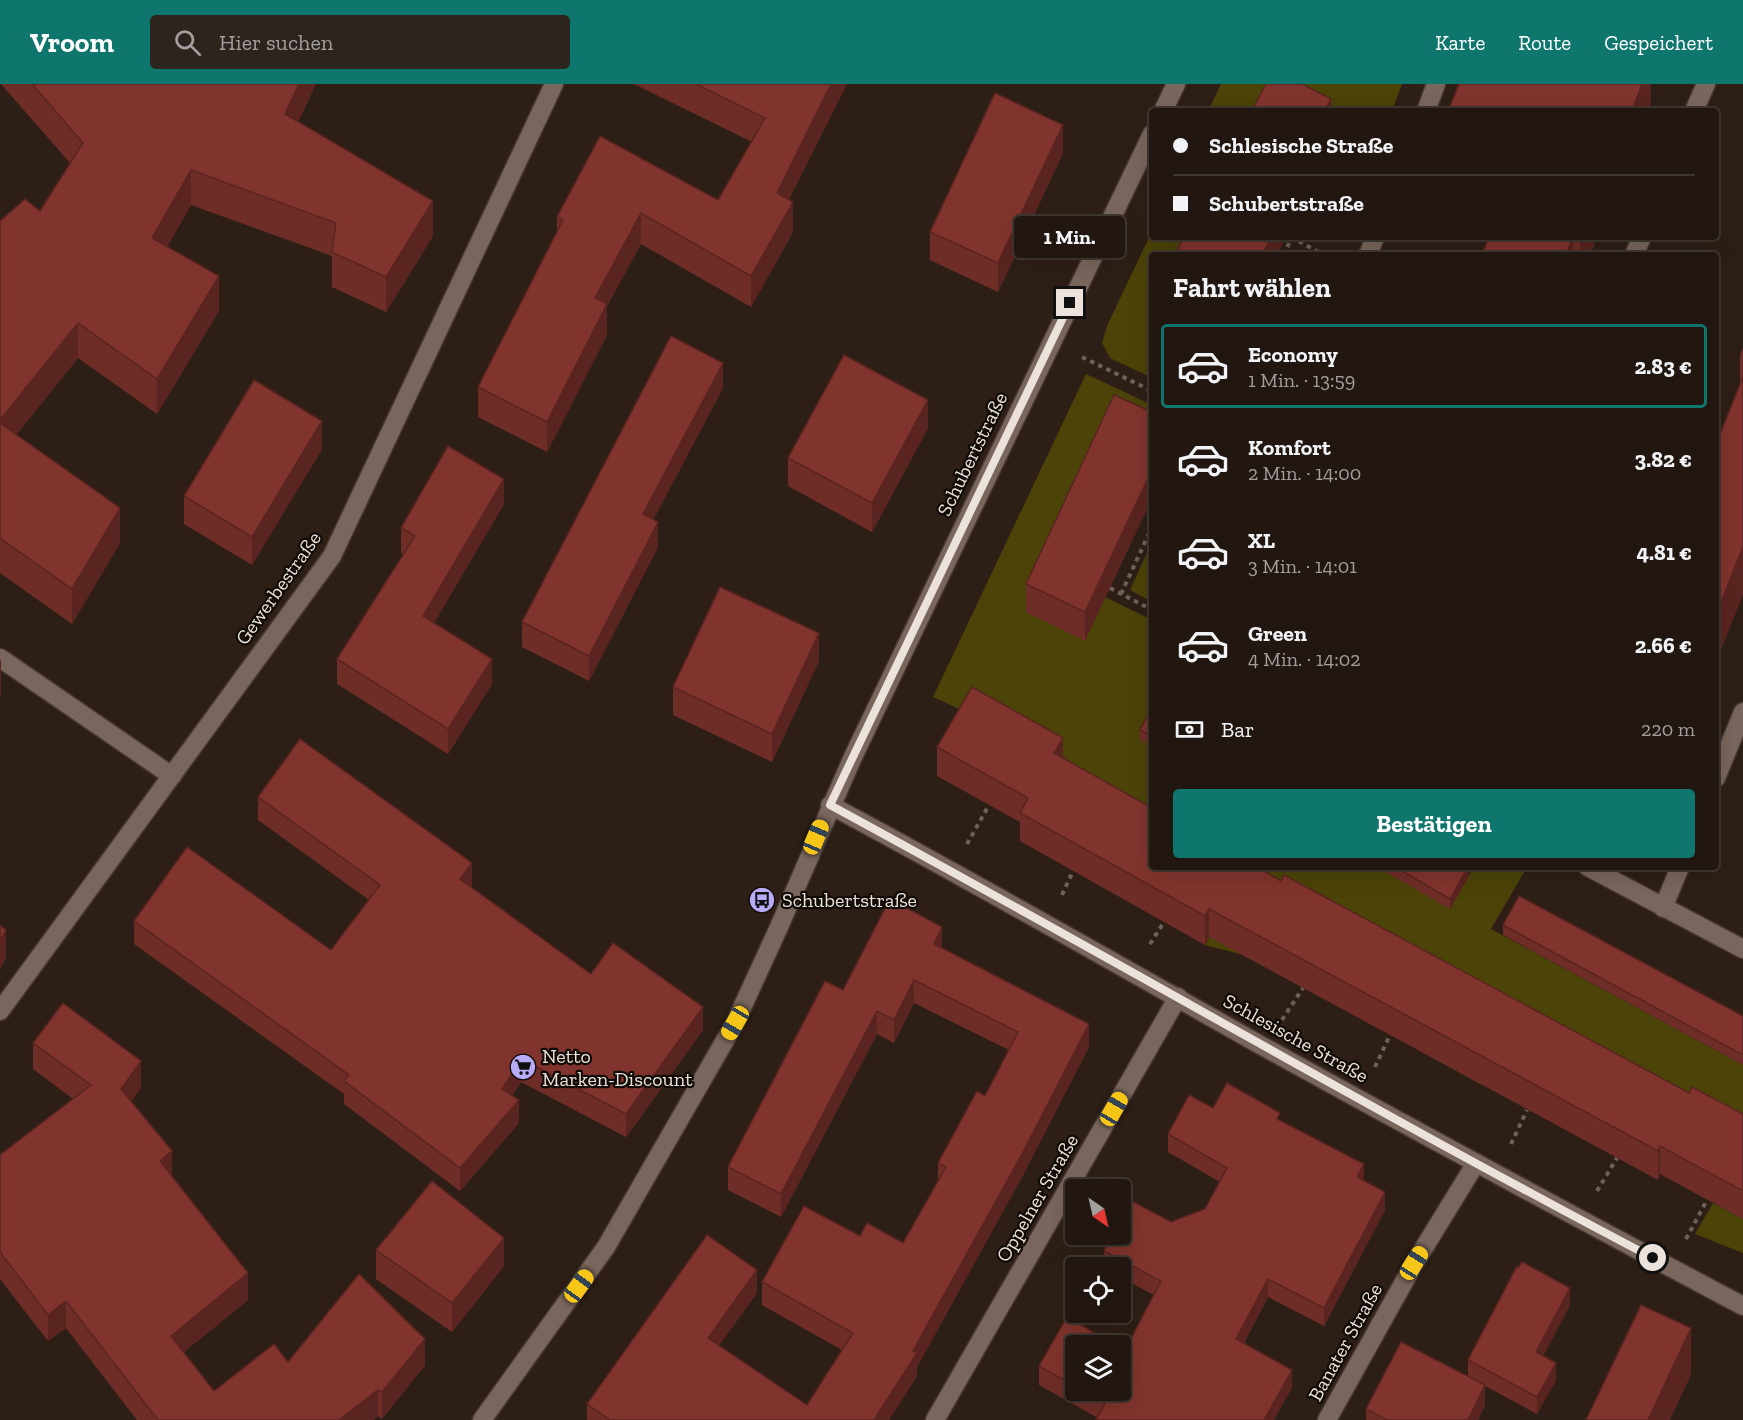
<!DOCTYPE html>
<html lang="de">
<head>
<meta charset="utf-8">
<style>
	body { margin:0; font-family:"Zilla Slab",serif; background:#2e241e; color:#f1f3f6; height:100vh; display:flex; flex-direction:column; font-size:22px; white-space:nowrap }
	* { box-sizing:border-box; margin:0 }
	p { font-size:20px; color:#a29f9f }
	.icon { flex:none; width:33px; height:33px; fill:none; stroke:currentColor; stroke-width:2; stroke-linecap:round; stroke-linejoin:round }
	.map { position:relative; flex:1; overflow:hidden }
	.sheet { position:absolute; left:1149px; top:168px; width:570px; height:618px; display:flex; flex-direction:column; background:#221710; border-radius:6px; box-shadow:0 6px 24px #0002,0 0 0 2px #3f3630 }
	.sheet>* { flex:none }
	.top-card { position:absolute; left:1149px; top:24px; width:570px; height:132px; border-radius:6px; box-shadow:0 6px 24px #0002,0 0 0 2px #3f3630; display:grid; align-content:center; height:132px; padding:0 24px; background:#221710 }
	.needle { width:39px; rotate:146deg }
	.fabs { position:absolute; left:1065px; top:1095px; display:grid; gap:12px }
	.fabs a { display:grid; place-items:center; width:66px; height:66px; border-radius:6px; background:#221710; box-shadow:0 6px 24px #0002,0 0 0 2px #3f3630; font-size:30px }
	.end { position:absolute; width:27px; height:27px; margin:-14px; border:8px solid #ece2dc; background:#111; box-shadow:0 0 0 3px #111 }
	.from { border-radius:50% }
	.bubble { position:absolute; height:42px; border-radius:6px; background:#221710; box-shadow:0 6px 24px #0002,0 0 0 2px #3f3630; font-size:20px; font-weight:700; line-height:42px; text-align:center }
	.car { position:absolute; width:18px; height:36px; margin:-18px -9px; border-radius:8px; box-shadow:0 0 4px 2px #0007; background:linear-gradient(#f5c518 24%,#345 0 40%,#f5c518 0 76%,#345 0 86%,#f5c518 0) }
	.top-card b { display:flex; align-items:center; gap:21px; height:57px; font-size:22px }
	.top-card b+b { border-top:2px solid #3f3630 }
	.top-card i { width:15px; height:15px; background:#f1f3f6 }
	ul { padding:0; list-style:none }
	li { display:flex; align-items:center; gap:18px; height:84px; margin:0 12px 9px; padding:0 12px; border:3px solid transparent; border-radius:6px }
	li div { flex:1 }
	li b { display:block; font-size:22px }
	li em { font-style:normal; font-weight:700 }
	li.active { border-color:#0f766e }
	li>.icon { width:54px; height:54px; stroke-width:1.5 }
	h2 { padding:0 24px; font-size:27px; line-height:72px }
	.pay { display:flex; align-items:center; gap:15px; height:66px; padding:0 24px; font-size:22px }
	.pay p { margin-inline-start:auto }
	.primary-button { display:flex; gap:12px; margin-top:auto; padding:12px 24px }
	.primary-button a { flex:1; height:69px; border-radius:6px; background:#0f766e; color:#fff; font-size:24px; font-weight:700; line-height:69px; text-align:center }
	header { display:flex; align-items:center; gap:36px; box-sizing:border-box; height:84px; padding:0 30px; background:#0f766e; color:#fff }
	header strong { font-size:28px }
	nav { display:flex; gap:33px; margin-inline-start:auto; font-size:21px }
	.search { width:420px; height:54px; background:#2e241e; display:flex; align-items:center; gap:15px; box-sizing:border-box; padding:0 21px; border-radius:6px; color:#a29f9f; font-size:22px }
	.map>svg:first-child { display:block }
	.grass { fill:#4b4308 }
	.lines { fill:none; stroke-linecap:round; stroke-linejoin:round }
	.lane-casing { stroke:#453833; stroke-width:21 }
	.street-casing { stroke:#453833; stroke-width:21 }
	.path { stroke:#6f6159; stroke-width:4; stroke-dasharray:4.5 4.5; stroke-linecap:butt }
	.lane { stroke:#79665c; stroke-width:18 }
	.street { stroke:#79665c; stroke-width:18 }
	.wall { fill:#6f2d27 }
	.shaded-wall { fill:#5a2420 }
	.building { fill:#81342d; stroke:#5a2420; stroke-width:1.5 }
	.route { stroke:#ece2dc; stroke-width:8 }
	.labels { text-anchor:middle; stroke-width:4.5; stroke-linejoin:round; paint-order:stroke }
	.street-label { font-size:20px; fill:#ece2dc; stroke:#110b07 }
	.poi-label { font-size:20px; fill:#ece2dc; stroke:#110b07; text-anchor:start }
</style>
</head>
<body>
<header>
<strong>Vroom</strong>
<div class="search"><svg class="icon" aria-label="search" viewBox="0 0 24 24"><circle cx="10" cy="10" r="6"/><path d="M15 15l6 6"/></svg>Hier suchen</div>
<nav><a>Karte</a><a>Route</a><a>Gespeichert</a></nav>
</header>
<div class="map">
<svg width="1743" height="1336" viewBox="0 0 1743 1336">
	<rect width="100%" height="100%" fill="#2e1f16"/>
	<g class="grass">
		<path d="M1221 0H1402L1392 27H1208Z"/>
		<path d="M1152 147V153H1200L1191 171H1152V249L1148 257 1152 259V294L1110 274 1102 259 1107 242Z"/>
		<path d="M1086 290 1152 321V356L1084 557 1105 513 1152 536V752L972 631 933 613Z"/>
		<path d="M1152 458V518L1130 506Z"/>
		<path d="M1206 783H1377L1450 824 1474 783H1527L1491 845 1743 981V1058L1511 942 1480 1000 1433 974 1464 918 1244 871 1205 861 1238 801Z"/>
		<path d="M1713 1119 1743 1135V1169L1695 1150Z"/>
	</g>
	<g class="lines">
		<g class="lane-casing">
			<path id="lane" d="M0 574 172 692"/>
		</g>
		<g class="street-casing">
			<g id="street">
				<path d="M1163 27 1176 0"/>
				<path d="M1426 27 1436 0"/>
				<path d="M1694 27 1706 0"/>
				<path d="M1368 171 1375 153"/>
				<path d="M1634 171 1642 153"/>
				<path d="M1716 694 1743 628"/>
				<path d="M830 721C976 799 1120 882 1264 963 1423 1051 1583 1137 1743 1222"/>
				<path d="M1588 783 1743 865"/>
				<path d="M1663 824 1680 783"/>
				<path d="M0 927 332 472 554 0"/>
				<path d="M482 1336 606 1163 735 939 779 843 852 675 1152 50"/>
				<path d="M935 1336 1178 913"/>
				<path d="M1327 1336 1414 1180 1476 1079"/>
			</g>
		</g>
		<g class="path">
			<path d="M1291 153 1324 171"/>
			<path d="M1283 171 1292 154"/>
			<path d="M1082 273 1152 307"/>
			<path d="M1110 504 1152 526"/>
			<path d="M1121 510 1152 443"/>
			<path d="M967 760 989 721"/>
			<path d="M1062 811 1073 787"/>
			<path d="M1150 860 1164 838"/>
			<path d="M1282 936 1303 904"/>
			<path d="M1375 983 1390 951"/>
			<path d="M1511 1060 1527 1026"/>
			<path d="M1597 1107 1617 1074"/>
			<path d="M1686 1155 1707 1116"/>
		</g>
		<use href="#lane" class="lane"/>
		<use href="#street" class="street"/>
	</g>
	<g class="wall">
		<path d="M1 0H316L298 38 433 152 386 228 332 203V172L191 121 167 163 219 227 157 330 78 274 16 351 120 459 72 540 0 489V137L40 127 70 79Z"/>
		<path d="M634 0H847L789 115 793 148 751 223 641 160 607 222V251L547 368 478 333V303L557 148V133L718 116 752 58Z"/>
		<path d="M1063 69 998 208 930 176V148Z"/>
		<path d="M1489 153H1597L1590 171H1482Z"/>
		<path d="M1152 218V259L1148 257V225Z"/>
		<path d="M1743 264V510L1716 578V360L1740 299V271Z"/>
		<path d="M723 304 653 436 658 463 589 597 522 563V538Z"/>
		<path d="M1152 328V414L1085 557 1026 528V500Z"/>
		<path d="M928 344 872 448 788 402V374Z"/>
		<path d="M322 365 252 481 184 440V412Z"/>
		<path d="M504 420 434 539 492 600 448 670 337 600V575L404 471 401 469V444Z"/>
		<path d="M819 577 772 678 673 631V603Z"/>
		<path d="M1152 624V662L1140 656V646Z"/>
		<path d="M937 663 1063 674 1281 797 1689 1009 1743 1030V1135L1660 1090 1658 1096 1209 853 1205 861 1020 757V738L937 692Z"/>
		<path d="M258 713 472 802 471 804 591 890 703 946 626 1053 521 998 512 1012 519 1039 460 1107 344 1020V1010L134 860V837L331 866 369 816 258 736Z"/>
		<path d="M1377 783H1469V792L1450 825Z"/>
		<path d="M1503 841 1743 932V981L1503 851Z"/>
		<path d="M942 864 1089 963 1022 1093 917 1283V1292L889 1336H587V1320L757 1209 719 1261 807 1321 842 1266 762 1221V1198L860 1152 903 1159 938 1097V1079L985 1012 1009 966 914 919 894 959 877 950 781 1133 728 1106V1083L843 906Z"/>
		<path d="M33 959 141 1004 131 1017 172 1093 248 1216 184 1268 214 1307 288 1278 425 1281 382 1335 378 1332 373 1336H137L66 1244 48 1257 0 1195V1071L73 1015 33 985Z"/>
		<path d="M1213 1024 1280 1037 1364 1097 1385 1126 1324 1242 1268 1213 1244 1259 1292 1304 1098 1334 1039 1301V1282L1076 1262V1306H1120L1125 1266 1154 1211 1120 1193V1184H1104V1167L1171 1138 1205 1125 1220 1098 1168 1068V1050Z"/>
		<path d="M376 1166 504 1182 452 1248 376 1195Z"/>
		<path d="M1570 1221 1543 1272 1556 1296 1537 1330 1485 1302V1321L1478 1336H1366V1325L1468 1293V1276Z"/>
	</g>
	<g class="shaded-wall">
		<path d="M299 0H316L285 65V30Z"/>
		<path d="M831 0H847L777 139V109Z"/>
		<path d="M1642 0H1651V18L1647 27H1632Z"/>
		<path d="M1331 15V27H1325Z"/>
		<path d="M1063 41V69L998 208V179Z"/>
		<path d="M191 86V121L152 189V154Z"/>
		<path d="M433 117V152L386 228V193Z"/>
		<path d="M793 118V148L751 223V192Z"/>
		<path d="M641 129V160L607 222V251L547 368V338L595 214Z"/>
		<path d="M1271 153H1286L1277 171H1262Z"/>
		<path d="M1573 153V171H1566Z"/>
		<path d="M1581 153H1597L1590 171H1580V156Z"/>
		<path d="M219 192V227L157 330V295Z"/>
		<path d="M78 239V274L0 371V336Z"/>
		<path d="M723 279V304L643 455V430Z"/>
		<path d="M928 316V344L872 448V419Z"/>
		<path d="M322 337V365L252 481V453Z"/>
		<path d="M1152 386V414L1085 557V528Z"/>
		<path d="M504 395V420L423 557V532Z"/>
		<path d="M120 424V459L72 540V505Z"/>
		<path d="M658 438V463L589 597V572Z"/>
		<path d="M1743 463V510L1716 578V531Z"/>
		<path d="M819 549V577L772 678V650Z"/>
		<path d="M492 575V600L448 670V645Z"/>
		<path d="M1 576V610L0 612V577Z"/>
		<path d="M1063 654V683L1054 669Z"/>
		<path d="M472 779V802L460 819V795Z"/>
		<path d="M1468 783 1469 792 1450 825V815Z"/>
		<path d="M1209 825V853L1205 861V832Z"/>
		<path d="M942 843V866L934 860Z"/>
		<path d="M6 846V874L0 885V857Z"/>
		<path d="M914 896V919L894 959V936Z"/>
		<path d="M703 923V946L626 1053V1030Z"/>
		<path d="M877 927V950L781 1133V1110Z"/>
		<path d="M1089 940V963L1022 1093 917 1283V1292L889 1336H874L913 1267Z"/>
		<path d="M521 975V998L502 1028V1005Z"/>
		<path d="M141 977V1004L121 1031V1005Z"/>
		<path d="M519 1016V1039L460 1107V1084Z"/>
		<path d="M1660 1062V1090L1658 1096V1067Z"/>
		<path d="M172 1067V1094L160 1077Z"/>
		<path d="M1364 1080V1098L1357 1093Z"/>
		<path d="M1385 1108V1126L1324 1242V1224Z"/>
		<path d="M504 1154V1182L452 1248V1219Z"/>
		<path d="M757 1186V1209L708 1277V1254Z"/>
		<path d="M248 1189V1216L171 1278V1252Z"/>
		<path d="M1268 1195V1213L1236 1273V1255Z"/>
		<path d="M1570 1204V1221L1536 1285V1268Z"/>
		<path d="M66 1217V1244L48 1257V1231Z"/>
		<path d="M1691 1244V1291L1670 1336H1648Z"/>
		<path d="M425 1255V1281L382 1335V1308Z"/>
		<path d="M1556 1279V1296L1537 1330V1313Z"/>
		<path d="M1292 1286V1304L1274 1336H1264Z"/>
		<path d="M1485 1301V1321L1478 1336H1468Z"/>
		<path d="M378 1306V1332L373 1336H339Z"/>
	</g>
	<g class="building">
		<path d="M32 0H299L285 30 433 117 386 193 332 168 336 139 191 86 152 154 219 192 157 295 78 239 0 336V137L25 115 40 127 83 59Z"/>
		<path d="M696 0H831L777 109 793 118 751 192 641 129 595 214 607 220 547 338 478 303 563 136 557 133 600 52 718 116 765 34Z"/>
		<path d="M1266 0H1302L1331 15 1325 27H1252Z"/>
		<path d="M1459 0H1642L1632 27H1448Z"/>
		<path d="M995 9 1063 41 998 179 930 148Z"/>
		<path d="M1184 153H1271L1262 171H1175Z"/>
		<path d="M1489 153H1581L1580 156 1573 153 1566 171H1482Z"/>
		<path d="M1152 218V227L1148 225Z"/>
		<path d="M671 252 723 279 643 430 658 438 589 572 522 538Z"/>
		<path d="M844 271 928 316 872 419 788 374Z"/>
		<path d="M1743 293V463L1716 531V360Z"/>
		<path d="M254 296 322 337 252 453 184 412Z"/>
		<path d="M1114 311 1152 328V386L1085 528 1026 500Z"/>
		<path d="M0 339 120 424 72 505 0 454Z"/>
		<path d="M448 362 504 395 423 532 492 575 448 645 337 575 415 452 401 444Z"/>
		<path d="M720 503 819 549 772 650 673 603Z"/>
		<path d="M972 603 1063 654 1054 669 1152 724V783H1257L1281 797 1284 791 1689 1009 1692 1003 1743 1030V1107L1660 1062 1658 1067 1209 825 1205 832 1020 729 1028 714 937 663Z"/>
		<path d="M1152 624V652L1140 646Z"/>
		<path d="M300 655 472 779 460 795 591 890 613 859 703 923 626 1030 521 975 502 1005 519 1016 460 1084 344 997 349 991 134 837 187 763 331 866 380 801 258 713Z"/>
		<path d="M1395 783H1468L1450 815Z"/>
		<path d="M1519 812 1743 932V971L1503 841Z"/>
		<path d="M890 815 942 843 934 860 1089 940 1022 1070 913 1267 917 1269 874 1336H610L587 1320 707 1151 757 1186 708 1254 807 1321 853 1249 762 1198 804 1122 860 1152 867 1139 903 1159 946 1083 938 1079 977 1007 985 1012 1018 948 914 896 894 936 877 927 781 1110 728 1083 825 897 843 906Z"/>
		<path d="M0 841 6 846 0 857Z"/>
		<path d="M63 919 141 977 121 1005 172 1067 160 1077 248 1189 171 1252 214 1307 274 1260 288 1278 359 1190 425 1255 382 1308 378 1306 339 1336H158L66 1217 48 1231 0 1168V1071L91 1001 33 959Z"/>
		<path d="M1227 999 1280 1029 1277 1035 1364 1080 1357 1093 1385 1108 1324 1224 1268 1195 1236 1255 1292 1286 1264 1336H1096L1105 1320 1082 1306H1120V1263L1125 1266 1161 1197 1104 1167 1112 1150H1120V1135L1130 1116 1171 1138 1205 1125 1227 1084 1168 1050 1189 1011 1213 1024Z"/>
		<path d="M432 1097 504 1154 452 1219 376 1166Z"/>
		<path d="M1522 1178 1570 1204 1536 1268 1556 1279 1537 1313 1468 1276 1517 1182 1519 1183Z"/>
		<path d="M1641 1221 1691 1244 1648 1336H1586Z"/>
		<path d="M1067 1233 1117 1262H1076V1303L1039 1282Z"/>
		<path d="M1401 1258 1485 1301 1468 1336H1387L1366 1325Z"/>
	</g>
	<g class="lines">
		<path class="route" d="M1070 219 830 721C1105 870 1376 1029 1653 1174"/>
	</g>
	<defs>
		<g id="bus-disc" transform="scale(1.35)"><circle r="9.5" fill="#b8abf7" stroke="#110b07"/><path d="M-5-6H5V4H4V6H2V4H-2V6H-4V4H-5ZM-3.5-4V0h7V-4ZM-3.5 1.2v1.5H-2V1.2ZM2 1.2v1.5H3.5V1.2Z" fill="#111"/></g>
		<g id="supermarket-disc" transform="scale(1.35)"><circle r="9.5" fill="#b8abf7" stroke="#110b07"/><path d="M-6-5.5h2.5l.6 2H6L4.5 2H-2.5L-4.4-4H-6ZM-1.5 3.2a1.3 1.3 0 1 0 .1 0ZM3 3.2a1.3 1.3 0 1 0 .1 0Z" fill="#111"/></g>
	</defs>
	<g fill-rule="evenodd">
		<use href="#bus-disc" x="762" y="816"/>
		<use href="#supermarket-disc" x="523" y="983"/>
	</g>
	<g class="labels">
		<g class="street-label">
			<text transform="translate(972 370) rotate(-64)" y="7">Schubertstraße</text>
			<text transform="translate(278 504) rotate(-55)" y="7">Gewerbestraße</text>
			<text transform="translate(1296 954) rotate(29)" y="7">Schlesische Straße</text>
			<text transform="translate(1037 1114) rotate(-60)" y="7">Oppelner Straße</text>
			<text transform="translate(1345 1258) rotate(-61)" y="7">Banater Straße</text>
		</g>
		<g class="poi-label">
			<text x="782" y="823">Schubertstraße</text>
			<text x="542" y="979">Netto<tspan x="542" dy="23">Marken-Discount</tspan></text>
		</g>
	</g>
</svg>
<div class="fabs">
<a><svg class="needle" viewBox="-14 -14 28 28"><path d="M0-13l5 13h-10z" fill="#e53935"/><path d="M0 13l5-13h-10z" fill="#a29f9f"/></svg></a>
<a><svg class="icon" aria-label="locate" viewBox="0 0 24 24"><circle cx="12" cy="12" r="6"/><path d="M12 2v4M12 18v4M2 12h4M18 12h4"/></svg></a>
<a><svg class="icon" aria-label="layers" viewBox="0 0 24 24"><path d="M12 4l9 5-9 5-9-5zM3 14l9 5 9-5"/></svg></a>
</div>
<i class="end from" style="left:1653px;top:1174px"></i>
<i class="end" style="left:1070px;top:219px"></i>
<div class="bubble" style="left:1014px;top:132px;width:111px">1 Min.</div>
<i class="car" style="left:816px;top:753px;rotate:23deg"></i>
<i class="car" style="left:735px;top:939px;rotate:210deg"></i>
<i class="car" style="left:1114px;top:1025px;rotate:30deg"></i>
<i class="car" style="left:1414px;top:1179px;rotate:32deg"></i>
<i class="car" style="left:579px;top:1202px;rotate:36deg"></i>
<div class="top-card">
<b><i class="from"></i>Schlesische Straße</b>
<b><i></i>Schubertstraße</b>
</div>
<section class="sheet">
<h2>Fahrt wählen</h2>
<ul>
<li class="active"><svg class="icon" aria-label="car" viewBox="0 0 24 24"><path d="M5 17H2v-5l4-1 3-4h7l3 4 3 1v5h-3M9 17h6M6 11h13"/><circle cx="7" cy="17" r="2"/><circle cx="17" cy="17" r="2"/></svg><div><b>Economy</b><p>1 Min. · 13:59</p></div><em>2.83 €</em></li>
<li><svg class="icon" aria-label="car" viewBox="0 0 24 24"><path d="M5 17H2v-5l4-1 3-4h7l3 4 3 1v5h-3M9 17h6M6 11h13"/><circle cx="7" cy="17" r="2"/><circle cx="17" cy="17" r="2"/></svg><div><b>Komfort</b><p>2 Min. · 14:00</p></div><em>3.82 €</em></li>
<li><svg class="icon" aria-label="car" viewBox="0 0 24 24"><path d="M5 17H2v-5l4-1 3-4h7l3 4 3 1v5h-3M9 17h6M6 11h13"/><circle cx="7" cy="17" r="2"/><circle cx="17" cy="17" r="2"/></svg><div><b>XL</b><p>3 Min. · 14:01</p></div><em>4.81 €</em></li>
<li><svg class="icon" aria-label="car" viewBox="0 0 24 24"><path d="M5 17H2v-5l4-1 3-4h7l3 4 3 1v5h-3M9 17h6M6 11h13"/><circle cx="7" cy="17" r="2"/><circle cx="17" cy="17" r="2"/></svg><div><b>Green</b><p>4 Min. · 14:02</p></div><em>2.66 €</em></li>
</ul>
<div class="pay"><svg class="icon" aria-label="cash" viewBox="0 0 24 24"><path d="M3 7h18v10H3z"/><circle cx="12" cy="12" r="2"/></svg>Bar<p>220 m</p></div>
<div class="primary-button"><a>Bestätigen</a></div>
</section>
</div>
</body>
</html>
